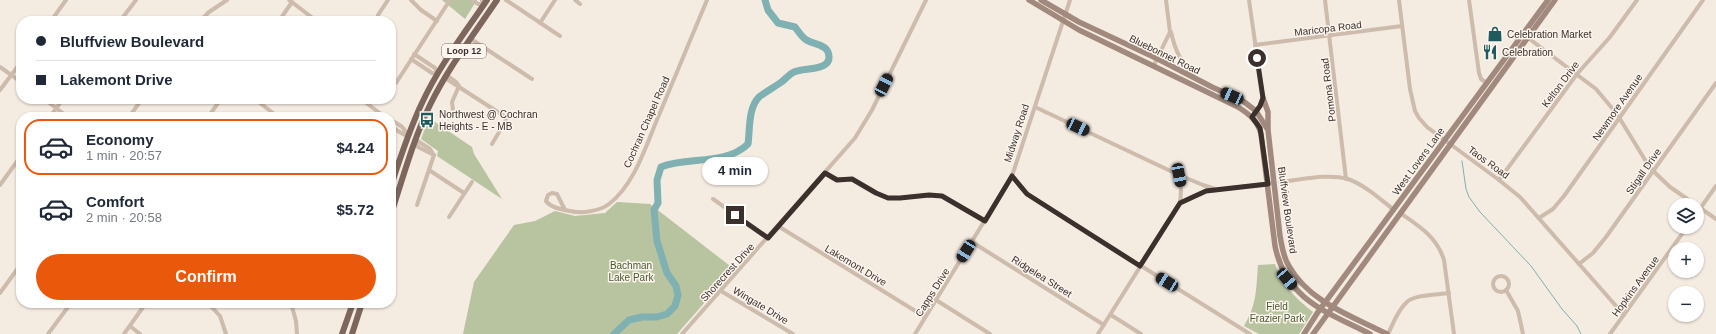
<!DOCTYPE html>
<html lang="en">
<head>
<meta charset="utf-8">
<style>
	body { margin:0; font-family:Helvetica,sans-serif; background:#f2f2f3; color:#1f2937; height:100vh; display:flex; flex-direction:column; font-size:15px; white-space:nowrap }
	* { box-sizing:border-box; margin:0 }
	p { font-size:13px; color:#747a83 }
	.icon { flex:none; width:22px; height:22px; fill:none; stroke:currentColor; stroke-width:2; stroke-linecap:round; stroke-linejoin:round }
	.map { position:relative; flex:1; overflow:hidden }
	.side { position:absolute; left:16px; top:112px; width:380px; height:196px; display:flex; flex-direction:column; background:#fff; border-radius:16px; box-shadow:0 1px 3px #0004 }
	.side>* { flex:none }
	.guide { position:absolute; left:16px; top:16px; width:380px; height:88px; border-radius:16px; box-shadow:0 1px 3px #0004; display:grid; align-content:center; height:88px; padding:0 20px; background:#fff }
	.controls { position:absolute; left:1668px; top:198px; display:grid; gap:8px }
	.controls a { display:grid; place-items:center; width:36px; height:36px; border-radius:50%; background:#fff; box-shadow:0 1px 3px #0004; font-size:20px }
	.end { position:absolute; width:18px; height:18px; margin:-9px; border:5px solid #3b302b; background:#fff; box-shadow:0 0 0 2px #fff }
	.from { border-radius:50% }
	.bubble { position:absolute; height:28px; border-radius:14px; background:#fff; box-shadow:0 1px 3px #0004; font-size:13px; font-weight:700; line-height:28px; text-align:center }
	.car { position:absolute; width:12px; height:24px; margin:-12px -6px; border-radius:5px; box-shadow:0 0 3px 1px #0007; background:linear-gradient(#222 24%,#8ab4d8 0 40%,#222 0 76%,#8ab4d8 0 86%,#222 0) }
	.guide b { display:flex; align-items:center; gap:14px; height:38px; font-size:15px }
	.guide b+b { border-top:1px solid #e0e1e3 }
	.guide i { width:10px; height:10px; background:#1f2937 }
	ul { padding:7px 0 0; list-style:none }
	li { display:flex; align-items:center; gap:12px; height:56px; margin:0 8px 6px; padding:0 12px; border:2px solid transparent; border-radius:16px }
	li div { flex:1 }
	li b { display:block; font-size:15px }
	li em { font-style:normal; font-weight:700 }
	li.active { border-color:#ea580c }
	li>.icon { width:36px; height:36px; stroke-width:1.5 }
	.cta { display:flex; gap:8px; margin-top:auto; padding:8px 20px }
	.cta a { flex:1; height:46px; border-radius:24px; background:#ea580c; color:#fff; font-size:16px; font-weight:700; line-height:46px; text-align:center }
	.map>svg:first-child { display:block }
	.green { fill:#b8c4a0 }
	.lines { fill:none; stroke-linecap:round; stroke-linejoin:round }
	.stream { stroke:#7fb0b2; stroke-width:1 }
	.river { stroke:#7fb0b2; stroke-width:7 }
	.minor { stroke:#cdbbac; stroke-width:4 }
	.secondary { stroke:#a18a7d; stroke-width:5.5 }
	.primary { stroke:#7d675c; stroke-width:6 }
	.route { stroke:#3b302b; stroke-width:5 }
	.labels { text-anchor:middle; stroke-width:3; stroke-linejoin:round; paint-order:stroke }
	.shield { fill:#fbf5ee; stroke:#756b66; stroke-width:1 }
	.shield-label { font-size:9px; font-weight:bold; fill:#3b302b }
	.street-label { font-size:10px; fill:#3b302b; stroke:#fbf5ee }
	.poi-label { font-size:10px; fill:#3b302b; stroke:#fbf5ee; text-anchor:start }
	.park-label { font-size:10px; fill:#4a5a2e; stroke:#fbf5ee }
</style>
</head>
<body>
<div class="map">
<svg width="1716" height="334" viewBox="0 0 1716 334">
	<rect width="100%" height="100%" fill="#f4ebe1"/>
	<g class="green">
		<path d="M442 0H477L465 19Z"/>
		<path d="M429 118 472 147 474 154 502 199 437 156 438 151 421 139Z"/>
		<path d="M617 202 650 204 734 269 677 334H463L474 282 514 225 535 221 555 211 575 216 605 213Z"/>
		<path d="M1275 264C1281 284 1296 299 1313 312L1299 334H1259L1244 326C1257 304 1256 290 1258 265Z"/>
	</g>
	<g class="lines">
		<path class="stream" d="M1462 161 1466 189 1469 197 1480 212 1531 266 1562 309 1577 326 1581 334"/>
		<path class="river" d="M614 334 629 320 642 317H657L667 314 675 306 678 295 676 286 667 273 657 241 654 210 658 203 657 180 661 167C688 156 725 166 748 144 750 130 748 108 759 97 765 92 773 88 780 83 785 80 789 74 794 72 804 67 835 72 828 52 825 44 811 44 805 39 801 36 798 31 795 27L778 23 768 10 765 0"/>
		<g class="minor">
			<path d="M289 0 314 19"/>
			<path d="M411 0 421 10 437 21"/>
			<path d="M472 0 478 4H484L482 0"/>
			<path d="M506 0 560 36"/>
			<path d="M575 0 580 4"/>
			<path d="M1249 0 1263 98 1260 106 1252 117"/>
			<path d="M1325 0 1346 179"/>
			<path d="M1399 0 1410 89 1415 111 1419 118 1427 127 1499 180 1520 197 1624 315"/>
			<path d="M1469 0 1479 73 1481 79 1487 83"/>
			<path d="M378 15 388 0"/>
			<path d="M51 21 66 0"/>
			<path d="M120 21 136 0"/>
			<path d="M200 21 209 12 227 0"/>
			<path d="M279 21 292 2"/>
			<path d="M540 23 555 0"/>
			<path d="M1171 32C1175 50 1181 63 1194 76"/>
			<path d="M1523 34 1596 89 1617 114 1650 168 1670 187 1696 205"/>
			<path d="M471 39 532 79"/>
			<path d="M1255 45 1402 26"/>
			<path d="M414 54 435 68 438 74"/>
			<path d="M411 59 432 73 438 74"/>
			<path d="M1154 65 1170 32 1166 0"/>
			<path d="M0 67 21 82"/>
			<path d="M445 78 504 116 506 119 505 122 492 144"/>
			<path d="M445 78 449 77 456 82 459 86"/>
			<path d="M396 83 450 0"/>
			<path d="M0 90 21 62"/>
			<path d="M44 99 68 117"/>
			<path d="M255 99 278 117"/>
			<path d="M361 99 385 117"/>
			<path d="M1035 107 1179 175 1203 185 1215 189"/>
			<path d="M453 110 452 102 459 86"/>
			<path d="M50 117 63 99"/>
			<path d="M129 117 142 99"/>
			<path d="M208 117 221 99"/>
			<path d="M391 121C399 123 405 129 408 136"/>
			<path d="M391 123C393 129 402 134 408 136"/>
			<path d="M415 140 418 147 434 155"/>
			<path d="M416 140 430 149 433 154"/>
			<path d="M429 170 464 193"/>
			<path d="M825 173 837 179H852L876 193 888 198H900L929 195 942 196 985 221"/>
			<path d="M1179 175 1181 190 1180 203"/>
			<path d="M1012 176 1027 194 1039 202 1250 334"/>
			<path d="M1499 180 1577 74 1610 37 1637 0"/>
			<path d="M1280 182C1301 180 1327 173 1348 179 1365 185 1380 199 1394 210"/>
			<path d="M0 185 21 156"/>
			<path d="M713 199 768 238"/>
			<path d="M417 205 434 155"/>
			<path d="M1699 207 1716 219"/>
			<path d="M565 210 557 194 552 193 548 195 546 201C551 208 563 210 570 211 581 214 600 211 609 204 635 184 646 145 659 115 675 77 691 38 707 0"/>
			<path d="M1400 213C1419 226 1437 237 1444 260L1454 334"/>
			<path d="M1697 213 1716 186"/>
			<path d="M449 217 472 182"/>
			<path d="M1539 218 1553 209 1564 196 1703 0"/>
			<path d="M778 226 925 317"/>
			<path d="M972 242 1104 325"/>
			<path d="M1579 264 1593 253 1606 237 1716 83"/>
			<circle cx="1501" cy="284" r="8"/>
			<path d="M1506 290 1518 311 1523 334"/>
			<path d="M721 291 793 334"/>
			<path d="M0 293 21 264"/>
			<path d="M936 300 990 334"/>
			<path d="M208 303 220 316 226 334"/>
			<path d="M291 303 296 321 297 334"/>
			<path d="M1111 315 1141 334"/>
			<path d="M130 326 140 334"/>
			<path d="M48 334 71 303"/>
			<path d="M124 334 146 303"/>
			<path d="M682 334 855 138 872 110 926 0"/>
			<path d="M915 334 1012 176 1070 0"/>
			<path d="M1098 334 1180 203 1206 191 1274 183"/>
			<path d="M1388 334C1393 324 1397 312 1405 304 1412 294 1438 295 1449 293"/>
			<path d="M1610 334 1687 227"/>
		</g>
		<g class="secondary">
			<path d="M1029 0 1079 30 1238 107C1249 114 1258 121 1261 134L1275 246C1286 300 1327 312 1370 334"/>
			<path d="M1041 0 1079 22 1158 59 1212 87 1243 101 1256 111 1268 130 1280 236C1282 246 1283 257 1289 266 1309 302 1352 316 1387 334"/>
			<path d="M1263 98 1268 112V128"/>
			<path d="M1304 334 1318 312 1548 0"/>
			<path d="M1313 334 1555 0"/>
		</g>
		<g class="primary">
			<path d="M391 186C400 158 409 130 422 103 439 66 464 34 487 0"/>
			<path d="M391 214C403 178 413 140 430 105 448 68 474 34 497 0"/>
			<path d="M342 334 353 303"/>
			<path d="M352 334 362 303"/>
		</g>
	</g>
	<g class="lines">
		<path class="route" d="M735 215 768 238 825 173 837 180 852 179 876 193 888 198H900L929 195 942 196 985 221 1012 176 1027 194 1140 266 1180 203 1206 191 1268 184 1261 134 1260 128 1252 117 1260 106 1263 98 1257 58"/>
	</g>
	<defs>
		<g id="shop-bare" transform="scale(1.2)"><path d="M-5-2.5h2.3a2.7 3.5 0 0 1 5.4 0H5L5.5 6h-11ZM-1.5-2.5h3a1.5 2.3 0 0 0-3 0Z" fill="#1f5a5e" stroke="#fbf5ee" stroke-width="2.5" paint-order="stroke"/></g>
		<g id="restaurant-bare" transform="scale(1.2)"><path d="M-5-6h1v4h1v-4h1v4h1v-4h1v5L-1.5 .5V6h-2V.5L-5-1ZM5-6V6H3V1.5H1.5Q1.5-4 5-6Z" fill="#1f5a5e" stroke="#fbf5ee" stroke-width="2.5" paint-order="stroke"/></g>
		<g id="bus-bare" transform="scale(1.2)"><path d="M-5-6H5V4H4V6H2V4H-2V6H-4V4H-5ZM-3.5-4V0h7V-4ZM-3.5 1.2v1.5H-2V1.2ZM2 1.2v1.5H3.5V1.2Z" fill="#1f5a5e" stroke="#fbf5ee" stroke-width="2.5" paint-order="stroke"/></g>
	</defs>
	<g fill-rule="evenodd">
		<use href="#shop-bare" x="1495" y="34"/>
		<use href="#restaurant-bare" x="1490" y="52"/>
		<use href="#bus-bare" x="427" y="120"/>
	</g>
	<g class="labels">
		<rect class="shield" x="442" y="44" width="44" height="14" rx="3"/>
		<g class="shield-label">
			<text x="464" y="54">Loop 12</text>
		</g>
		<g class="street-label">
			<text transform="translate(1328 28) rotate(-7)" y="4">Maricopa Road</text>
			<text transform="translate(1165 54) rotate(26)" y="4">Bluebonnet Road</text>
			<text transform="translate(1560 84) rotate(-53)" y="4">Kelton Drive</text>
			<text transform="translate(1328 90) rotate(-97)" y="4">Pomona Road</text>
			<text transform="translate(1617 107) rotate(-55)" y="4">Newmore Avenue</text>
			<text transform="translate(646 122) rotate(-66)" y="4">Cochran Chapel Road</text>
			<text transform="translate(1016 133) rotate(-72)" y="4">Midway Road</text>
			<text transform="translate(1418 161) rotate(-54)" y="4">West Lovers Lane</text>
			<text transform="translate(1489 162) rotate(36)" y="4">Taos Road</text>
			<text transform="translate(1643 171) rotate(-55)" y="4">Stigall Drive</text>
			<text transform="translate(1288 210) rotate(82)" y="4">Bluffview Boulevard</text>
			<text transform="translate(856 265) rotate(31)" y="4">Lakemont Drive</text>
			<text transform="translate(727 272) rotate(-48)" y="4">Shorecrest Drive</text>
			<text transform="translate(1042 276) rotate(32)" y="4">Ridgelea Street</text>
			<text transform="translate(1635 286) rotate(-54)" y="4">Hopkins Avenue</text>
			<text transform="translate(932 292) rotate(-58)" y="4">Capps Drive</text>
			<text transform="translate(761 305) rotate(31)" y="4">Wingate Drive</text>
		</g>
		<g class="poi-label">
			<text x="1507" y="38">Celebration Market</text>
			<text x="1502" y="56">Celebration</text>
			<text x="439" y="118">Northwest @ Cochran<tspan x="439" dy="12">Heights - E - MB</tspan></text>
		</g>
		<g class="park-label">
			<text x="631" y="269">Bachman<tspan x="631" dy="12">Lake Park</tspan></text>
			<text x="1277" y="310">Field<tspan x="1277" dy="12">Frazier Park</tspan></text>
		</g>
	</g>
</svg>
<div class="controls">
<a><svg class="icon" aria-label="layers" viewBox="0 0 24 24"><path d="M12 4l9 5-9 5-9-5zM3 14l9 5 9-5"/></svg></a>
<a>+</a>
<a>−</a>
</div>
<i class="end from" style="left:1257px;top:58px"></i>
<i class="end" style="left:735px;top:215px"></i>
<div class="bubble" style="left:702px;top:157px;width:66px">4 min</div>
<i class="car" style="left:884px;top:85px;rotate:27deg"></i>
<i class="car" style="left:1232px;top:96px;rotate:294deg"></i>
<i class="car" style="left:1078px;top:127px;rotate:115deg"></i>
<i class="car" style="left:1179px;top:175px;rotate:169deg"></i>
<i class="car" style="left:966px;top:251px;rotate:212deg"></i>
<i class="car" style="left:1287px;top:279px;rotate:140deg"></i>
<i class="car" style="left:1167px;top:282px;rotate:302deg"></i>
<div class="guide">
<b><i class="from"></i>Bluffview Boulevard</b>
<b><i></i>Lakemont Drive</b>
</div>
<section class="side">
<ul>
<li class="active"><svg class="icon" aria-label="car" viewBox="0 0 24 24"><path d="M5 17H2v-5l4-1 3-4h7l3 4 3 1v5h-3M9 17h6M6 11h13"/><circle cx="7" cy="17" r="2"/><circle cx="17" cy="17" r="2"/></svg><div><b>Economy</b><p>1 min · 20:57</p></div><em>$4.24</em></li>
<li><svg class="icon" aria-label="car" viewBox="0 0 24 24"><path d="M5 17H2v-5l4-1 3-4h7l3 4 3 1v5h-3M9 17h6M6 11h13"/><circle cx="7" cy="17" r="2"/><circle cx="17" cy="17" r="2"/></svg><div><b>Comfort</b><p>2 min · 20:58</p></div><em>$5.72</em></li>
</ul>
<div class="cta"><a>Confirm</a></div>
</section>
</div>
</body>
</html>
